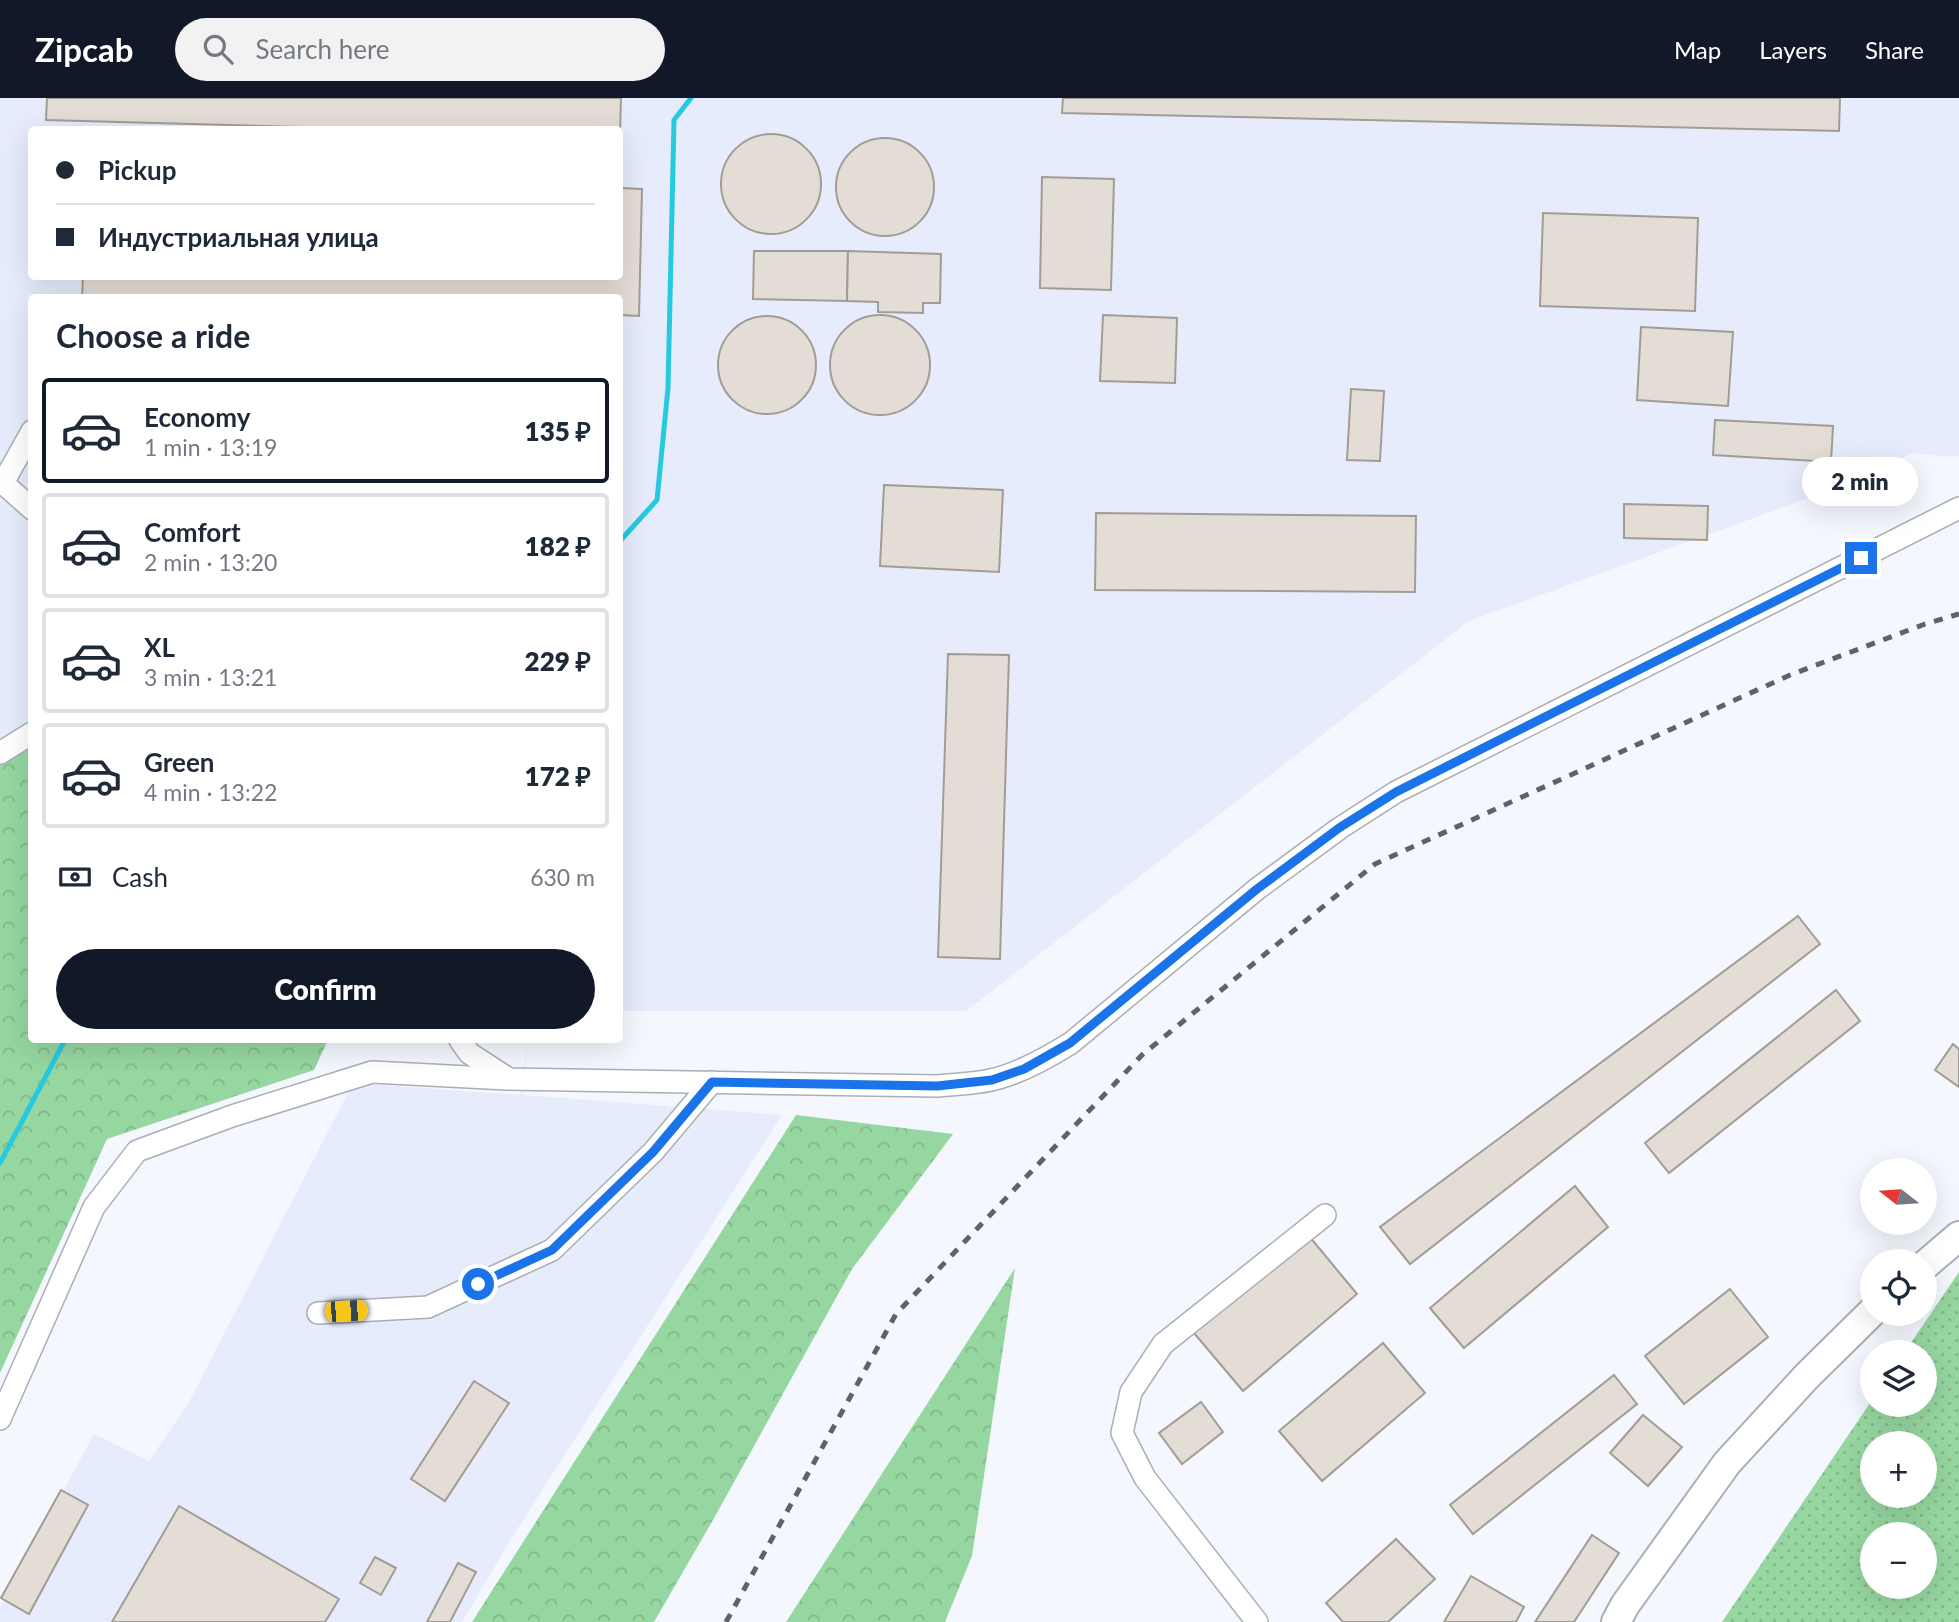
<!DOCTYPE html>
<html lang="en">
<head>
<meta charset="utf-8">
<style>
	body { margin:0; font-family:Lato,sans-serif; background:#f2f2f3; color:#1f2937; height:100vh; display:flex; flex-direction:column; font-size:26px; white-space:nowrap }
	* { box-sizing:border-box; margin:0 }
	p { font-size:23px; color:#747a83 }
	.icon { flex:none; width:38px; height:38px; fill:none; stroke:currentColor; stroke-width:2; stroke-linecap:round; stroke-linejoin:round }
	.map { position:relative; flex:1; overflow:hidden }
	.details { position:absolute; left:28px; top:196px; width:595px; height:749px; display:flex; flex-direction:column; background:#fff; border-radius:7px; box-shadow:0 7px 28px #0002 }
	.details>* { flex:none }
	.top-card { position:absolute; left:28px; top:28px; width:595px; height:154px; border-radius:7px; box-shadow:0 7px 28px #0002; display:grid; align-content:center; height:154px; padding:0 28px; background:#fff }
	.needle { width:46px; rotate:287deg }
	.fabs { position:absolute; left:1860px; top:1060px; display:grid; gap:14px }
	.fabs a { display:grid; place-items:center; width:77px; height:77px; border-radius:50%; background:#fff; box-shadow:0 7px 28px #0002; font-size:35px }
	.end { position:absolute; width:32px; height:32px; margin:-16px; border:9px solid #1a73e8; background:#fff; box-shadow:0 0 0 4px #fff }
	.from { border-radius:50% }
	.bubble { position:absolute; height:49px; border-radius:24px; background:#fff; box-shadow:0 7px 28px #0002; font-size:23px; font-weight:800; line-height:49px; text-align:center }
	.car { position:absolute; width:21px; height:42px; margin:-21px -10px; border-radius:9px; box-shadow:0 0 5px 2px #0007; background:linear-gradient(#f5c518 24%,#345 0 40%,#f5c518 0 76%,#345 0 86%,#f5c518 0) }
	.top-card b { display:flex; align-items:center; gap:24px; height:66px; font-size:26px }
	.top-card b+b { border-top:2px solid #e0e1e3 }
	.top-card i { width:18px; height:18px; background:#1f2937 }
	ul { padding:0; list-style:none }
	li { display:flex; align-items:center; gap:21px; height:105px; margin:0 14px 10px; padding:0 14px; border:4px solid #e0e1e3; border-radius:7px }
	li div { flex:1 }
	li b { display:block; font-size:26px }
	li em { font-style:normal; font-weight:800 }
	li.selected { border-color:#111827 }
	li>.icon { width:63px; height:63px; stroke-width:1.5 }
	h2 { padding:0 28px; font-size:32px; line-height:84px }
	.pay { display:flex; align-items:center; gap:18px; height:77px; padding:0 28px; font-size:26px }
	.pay p { margin-inline-start:auto }
	.primary-button { display:flex; gap:14px; margin-top:auto; padding:14px 28px }
	.primary-button a { flex:1; height:80px; border-radius:42px; background:#111827; color:#fff; font-size:28px; font-weight:800; line-height:80px; text-align:center }
	header { display:flex; align-items:center; gap:42px; box-sizing:border-box; height:98px; padding:0 35px; background:#111827; color:#fff }
	header strong { font-size:33px }
	nav { display:flex; gap:38px; margin-inline-start:auto; font-size:24px }
	.search { width:490px; height:63px; background:#f2f2f3; display:flex; align-items:center; gap:18px; box-sizing:border-box; padding:0 24px; border-radius:38px; color:#747a83; font-size:26px }
	.map>svg:first-child { display:block }
	.built { fill:#e6ecfb; fill-rule:evenodd }
	.forest { fill:url(#forest-crowns) }
	.garden { fill:url(#garden-dots); fill-rule:evenodd }
	.lines { fill:none; stroke-linecap:round; stroke-linejoin:round }
	.stream { stroke:#27c9df; stroke-width:5 }
	.building { fill:#e4ddd6; stroke:#a29c96; stroke-width:2 }
	.minor-casing { stroke:#aaaeb5; stroke-width:24 }
	.major-casing { stroke:#aaaeb5; stroke-width:32 }
	.minor { stroke:#fff; stroke-width:21 }
	.major { stroke:#fff; stroke-width:28 }
	.rail { stroke:#606266; stroke-width:5; stroke-dasharray:9 9; stroke-linecap:butt }
	.route { stroke:#1a73e8; stroke-width:9 }
</style>
</head>
<body>
<header>
<strong>Zipcab</strong>
<div class="search"><svg class="icon" aria-label="search" viewBox="0 0 24 24"><circle cx="10" cy="10" r="6"/><path d="M15 15l6 6"/></svg>Search here</div>
<nav><a>Map</a><a>Layers</a><a>Share</a></nav>
</header>
<div class="map">
<svg width="1959" height="1524" viewBox="0 0 1959 1524">
	<defs>
		<pattern id="forest-crowns" width="20" height="18" patternUnits="userSpaceOnUse" patternTransform="scale(1.75)"><rect width="20" height="18" fill="#96d6a0"/><path d="M2 6a3 3 0 1 1 6 0M12 15a3 3 0 1 1 6 0" fill="none" stroke="#81b88a"/></pattern>
		<pattern id="garden-dots" width="8" height="8" patternUnits="userSpaceOnUse" patternTransform="scale(1.75)"><rect width="8" height="8" fill="#96d6a0"/><path d="M2 2h.1M6 6h.1" fill="none" stroke="#81b88a" stroke-width="1.8" stroke-linecap="round"/></pattern>
	</defs>
	<rect width="100%" height="100%" fill="#f4f7fe"/>
	<g class="built">
		<path d="M0 0H1959V357L1954 359 1912 355 1864 380 1469 523 966 913H620V200H32L31 628 0 647ZM32 32H620V178H32Z"/>
		<path d="M528 942 523 997 782 1017 511 1441 462 1524H0V1509L94 1336 149 1363 188 1306 353 985 520 997Z"/>
	</g>
	<g class="forest">
		<path d="M31 635 32 942H328L314 972 107 1041 0 1275V655Z"/>
		<path d="M796 1017 953 1036 852 1171 713 1422 654 1524H472Z"/>
		<path d="M1015 1170 972 1458 945 1524H786Z"/>
	</g>
	<path class="garden" d="M1959 1174V1524H1722L1872 1302V1307H1925V1255H1904ZM1872 1346H1925V1398H1872ZM1872 1437H1925V1489H1872Z"/>
	<g class="lines">
		<g class="stream">
			<path d="M620 443 657 402 668 290 674 22 691 0"/>
			<path d="M0 1065 65 942"/>
		</g>
	</g>
	<g class="building">
		<path d="M47 0H621L620 37V32H411L46 22Z"/>
		<path d="M1063 0H1840L1839 33 1062 15Z"/>
		<circle cx="771" cy="86" r="50"/>
		<circle cx="885" cy="89" r="49"/>
		<path d="M1042 79 1114 81 1111 192 1040 190Z"/>
		<path d="M620 90 642 91 639 218 620 217V200H82L83 178H620Z"/>
		<path d="M1543 115 1698 120 1695 213 1540 208Z"/>
		<path d="M754 153H848L847 203 753 201Z"/>
		<path d="M848 153 941 156 940 205H923V215L878 214V204L847 203Z"/>
		<path d="M1103 217 1177 220 1175 285 1100 283Z"/>
		<circle cx="880" cy="267" r="50"/>
		<circle cx="767" cy="267" r="49"/>
		<path d="M1641 229 1733 234 1728 308 1637 302Z"/>
		<path d="M1351 291 1384 293 1380 363 1347 362Z"/>
		<path d="M1715 322 1833 328 1831 364 1713 357Z"/>
		<path d="M884 387 1003 392 999 474 880 468Z"/>
		<path d="M1624 406 1708 408 1707 442 1624 440Z"/>
		<path d="M1096 415 1416 418 1415 494 1095 492Z"/>
		<path d="M948 556 1009 557 1000 861 938 859Z"/>
		<path d="M1798 818 1820 846 1410 1166 1380 1129Z"/>
		<path d="M1836 892 1860 923 1669 1075 1645 1045Z"/>
		<path d="M1953 946 1959 951V989L1935 972Z"/>
		<path d="M1575 1088 1608 1129 1464 1250 1430 1210Z"/>
		<path d="M1309 1138 1357 1196 1243 1293 1194 1235Z"/>
		<path d="M1730 1191 1768 1239 1684 1306 1645 1258Z"/>
		<path d="M1383 1245 1425 1295 1322 1383 1279 1333Z"/>
		<path d="M1614 1277 1637 1306 1473 1436 1450 1407Z"/>
		<path d="M474 1283 509 1305 445 1403 411 1381Z"/>
		<path d="M1201 1304 1223 1334 1182 1366 1159 1335Z"/>
		<path d="M1643 1317 1682 1349 1648 1388 1610 1355Z"/>
		<path d="M61 1392 88 1407 29 1516 1 1500Z"/>
		<path d="M179 1408 339 1501 325 1524H112Z"/>
		<path d="M1592 1437 1619 1455 1574 1524H1535Z"/>
		<path d="M1396 1441 1435 1481 1388 1524H1343L1326 1505Z"/>
		<path d="M375 1459 396 1470 381 1497 360 1485Z"/>
		<path d="M458 1465 476 1474 450 1524H427Z"/>
		<path d="M1471 1478 1524 1509 1516 1524H1444Z"/>
	</g>
	<g class="lines">
		<g class="minor-casing">
			<g id="minor">
				<path d="M32 333 3 385 32 411"/>
				<path d="M0 655 32 635"/>
				<path d="M460 942 469 955 509 981 937 988C955 986 974 986 991 982 1019 976 1047 960 1071 945L1257 791 1340 730 1396 694 1959 410"/>
				<path d="M318 1215 428 1209 552 1152 653 1054 712 984"/>
				<path d="M0 1321 94 1109 137 1053 232 1018 372 974 507 981"/>
				<path d="M1257 1524 1145 1380 1122 1335 1131 1294 1163 1246 1325 1117"/>
			</g>
		</g>
		<g class="major-casing">
			<g id="major">
				<path d="M1925 1167 1959 1138"/>
				<path d="M1616 1524 1625 1507 1727 1365 1807 1278 1872 1214"/>
			</g>
		</g>
		<use href="#minor" class="minor"/>
		<use href="#major" class="major"/>
		<path class="rail" d="M726 1524 896 1216 1142 957 1375 766 1790 577 1925 526 1959 516"/>
	</g>
	<g class="lines">
		<path class="route" d="M478 1186 552 1152 653 1054 712 984 937 988 992 982 1024 971 1070 945 1257 791 1339 730 1396 694 1861 460"/>
	</g>
</svg>
<div class="fabs">
<a><svg class="needle" viewBox="-14 -14 28 28"><path d="M0-13l5 13h-10z" fill="#e53935"/><path d="M0 13l5-13h-10z" fill="#747a83"/></svg></a>
<a><svg class="icon" aria-label="locate" viewBox="0 0 24 24"><circle cx="12" cy="12" r="6"/><path d="M12 2v4M12 18v4M2 12h4M18 12h4"/></svg></a>
<a><svg class="icon" aria-label="layers" viewBox="0 0 24 24"><path d="M12 4l9 5-9 5-9-5zM3 14l9 5 9-5"/></svg></a>
<a>+</a>
<a>−</a>
</div>
<i class="end from" style="left:478px;top:1186px"></i>
<i class="end" style="left:1861px;top:460px"></i>
<div class="bubble" style="left:1802px;top:359px;width:116px">2 min</div>
<i class="car" style="left:346px;top:1213px;rotate:87deg"></i>
<div class="top-card">
<b><i class="from"></i>Pickup</b>
<b><i></i>Индустриальная улица</b>
</div>
<section class="details">
<h2>Choose a ride</h2>
<ul>
<li class="selected"><svg class="icon" aria-label="car" viewBox="0 0 24 24"><path d="M5 17H2v-5l4-1 3-4h7l3 4 3 1v5h-3M9 17h6M6 11h13"/><circle cx="7" cy="17" r="2"/><circle cx="17" cy="17" r="2"/></svg><div><b>Economy</b><p>1 min · 13:19</p></div><em>135 ₽</em></li>
<li><svg class="icon" aria-label="car" viewBox="0 0 24 24"><path d="M5 17H2v-5l4-1 3-4h7l3 4 3 1v5h-3M9 17h6M6 11h13"/><circle cx="7" cy="17" r="2"/><circle cx="17" cy="17" r="2"/></svg><div><b>Comfort</b><p>2 min · 13:20</p></div><em>182 ₽</em></li>
<li><svg class="icon" aria-label="car" viewBox="0 0 24 24"><path d="M5 17H2v-5l4-1 3-4h7l3 4 3 1v5h-3M9 17h6M6 11h13"/><circle cx="7" cy="17" r="2"/><circle cx="17" cy="17" r="2"/></svg><div><b>XL</b><p>3 min · 13:21</p></div><em>229 ₽</em></li>
<li><svg class="icon" aria-label="car" viewBox="0 0 24 24"><path d="M5 17H2v-5l4-1 3-4h7l3 4 3 1v5h-3M9 17h6M6 11h13"/><circle cx="7" cy="17" r="2"/><circle cx="17" cy="17" r="2"/></svg><div><b>Green</b><p>4 min · 13:22</p></div><em>172 ₽</em></li>
</ul>
<div class="pay"><svg class="icon" aria-label="cash" viewBox="0 0 24 24"><path d="M3 7h18v10H3z"/><circle cx="12" cy="12" r="2"/></svg>Cash<p>630 m</p></div>
<div class="primary-button"><a>Confirm</a></div>
</section>
</div>
</body>
</html>
